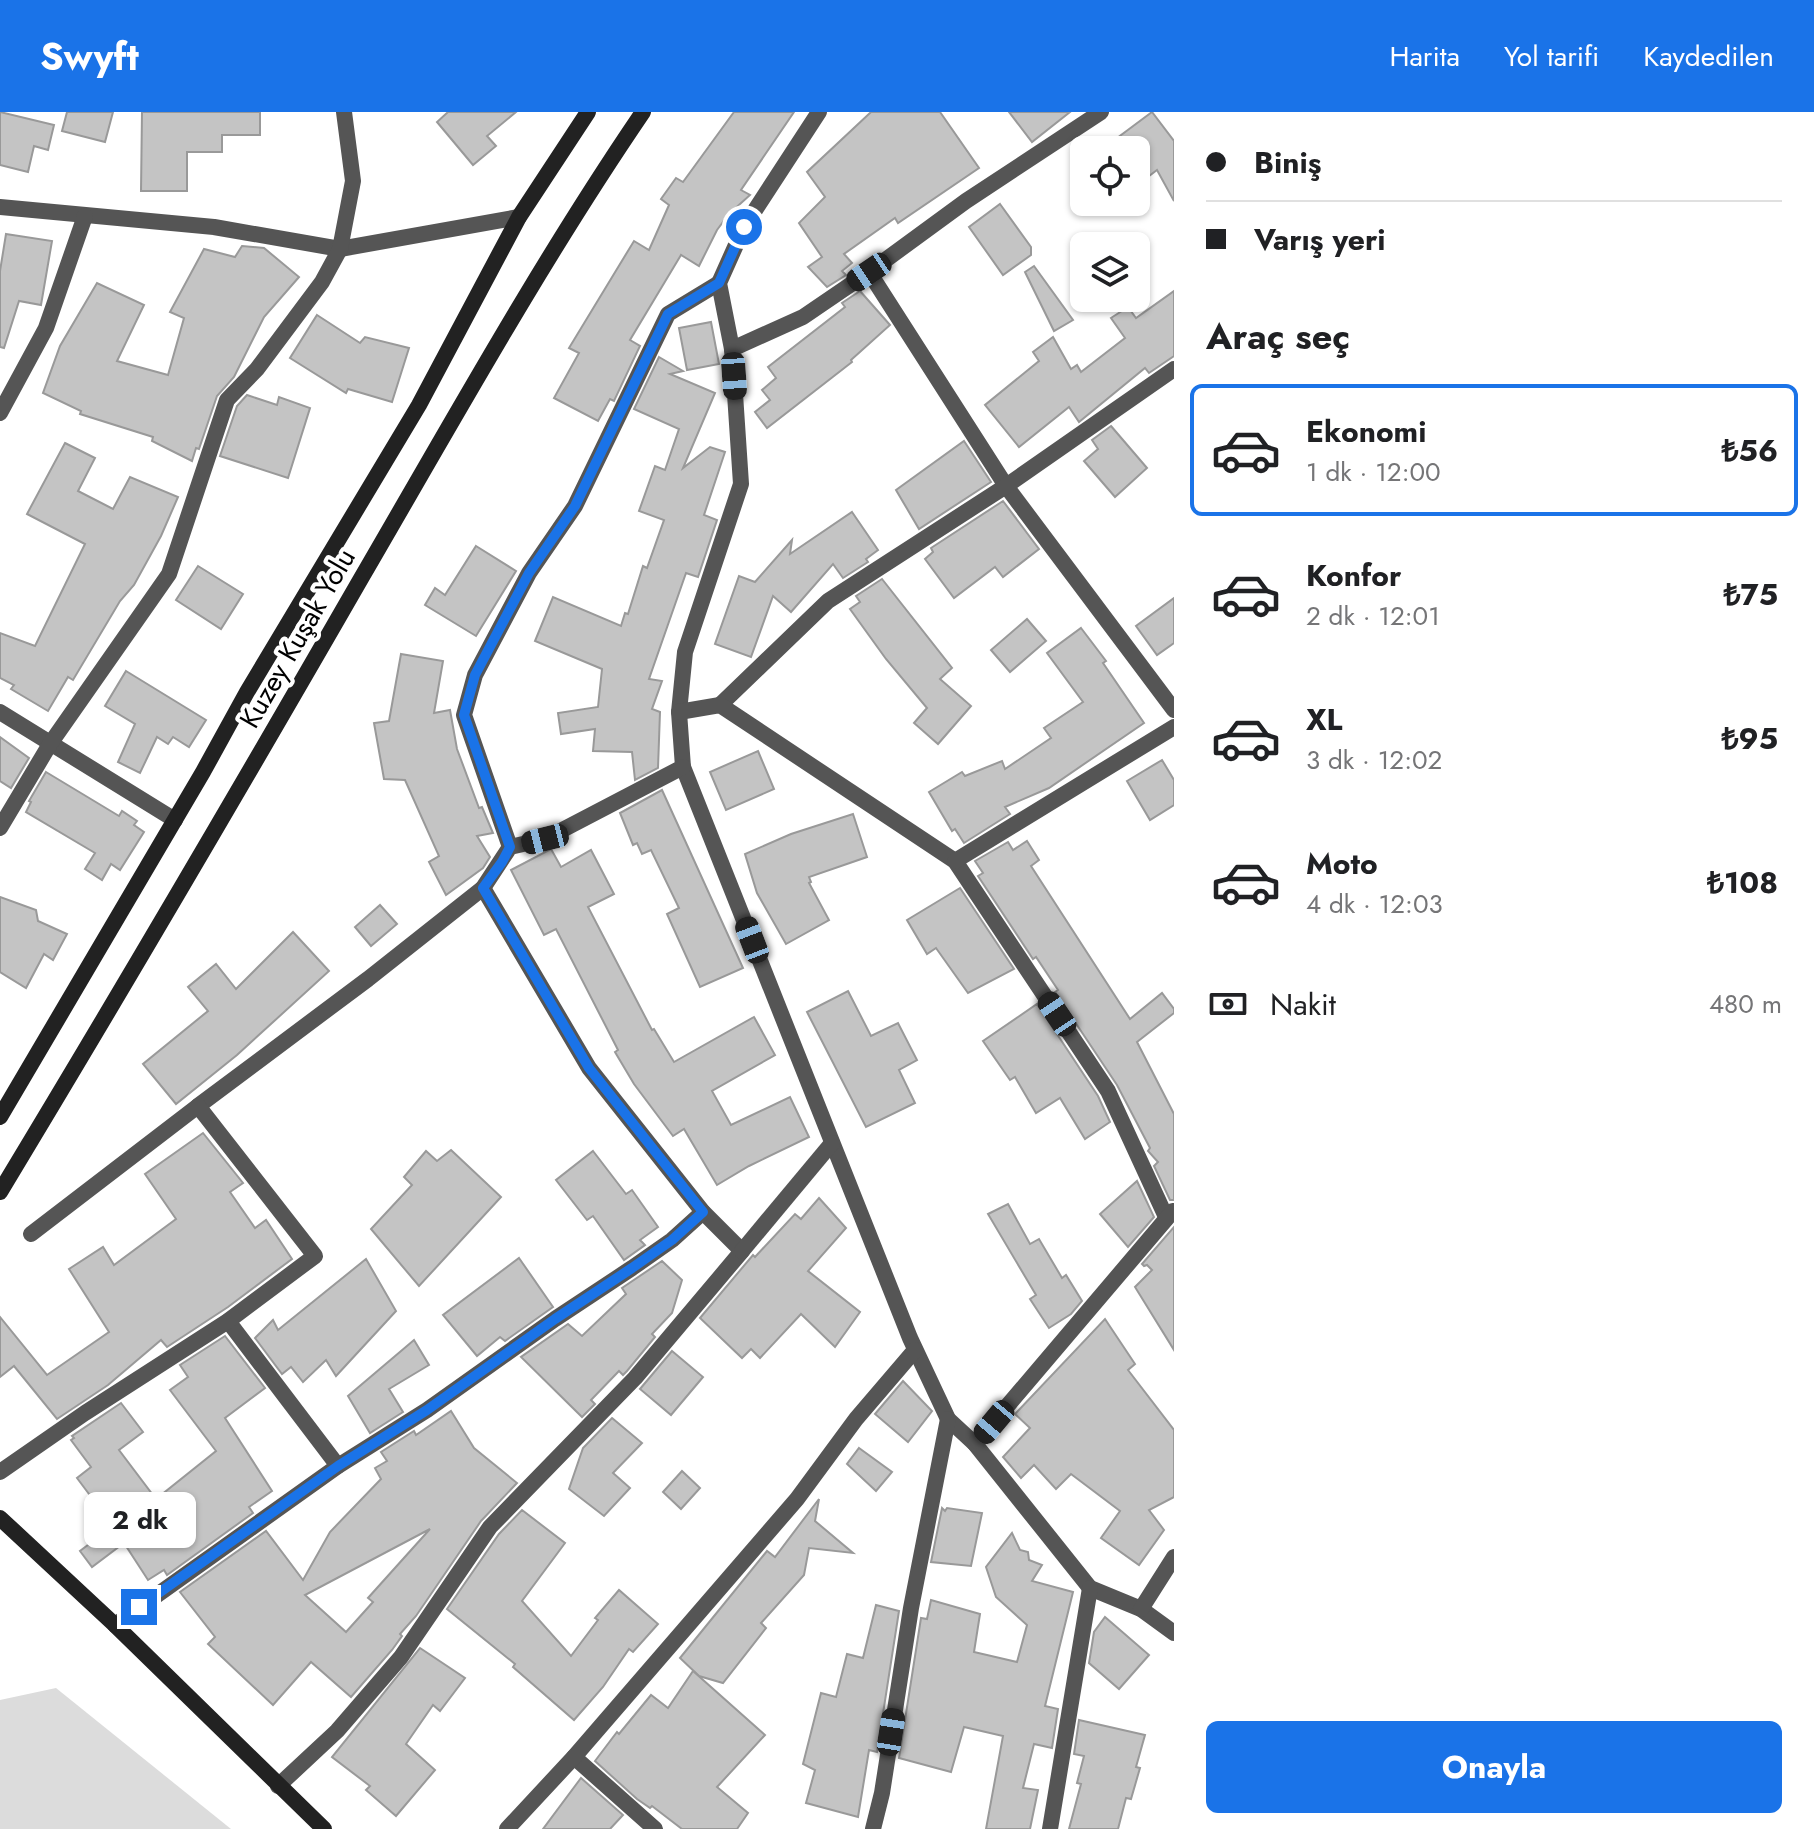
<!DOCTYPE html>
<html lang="tr">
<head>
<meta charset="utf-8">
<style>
	body { margin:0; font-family:Jost,sans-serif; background:#f2f2f2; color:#202124; height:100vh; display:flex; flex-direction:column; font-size:30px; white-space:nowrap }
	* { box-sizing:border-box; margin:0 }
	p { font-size:26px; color:#757577 }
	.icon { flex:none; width:44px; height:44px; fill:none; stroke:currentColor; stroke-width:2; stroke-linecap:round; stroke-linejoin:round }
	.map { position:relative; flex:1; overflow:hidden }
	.details { display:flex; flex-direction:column; background:#fff; width:640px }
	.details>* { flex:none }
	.top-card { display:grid; align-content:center; height:176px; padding:0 32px; background:#fff }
	.buttons { position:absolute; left:1070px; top:24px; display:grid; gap:16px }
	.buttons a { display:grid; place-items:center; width:80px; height:80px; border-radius:12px; background:#fff; box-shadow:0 2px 6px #0004; font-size:40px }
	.end { position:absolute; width:36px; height:36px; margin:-18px; border:10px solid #1a73e8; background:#fff; box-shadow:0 0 0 4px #fff }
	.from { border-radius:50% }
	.bubble { position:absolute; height:56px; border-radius:12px; background:#fff; box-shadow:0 2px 6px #0004; font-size:26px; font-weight:700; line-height:56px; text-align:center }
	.car { position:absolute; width:24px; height:48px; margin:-24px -12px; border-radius:10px; box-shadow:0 0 6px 2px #0007; background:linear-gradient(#222 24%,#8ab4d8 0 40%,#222 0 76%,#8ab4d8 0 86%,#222 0) }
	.top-card b { display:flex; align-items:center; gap:28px; height:76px; font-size:30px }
	.top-card b+b { border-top:2px solid #e0e0e0 }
	.top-card i { width:20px; height:20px; background:#202124 }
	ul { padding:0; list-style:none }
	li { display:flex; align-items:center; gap:24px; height:132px; margin:0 16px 12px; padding:0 16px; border:4px solid transparent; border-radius:12px }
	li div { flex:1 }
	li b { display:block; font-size:30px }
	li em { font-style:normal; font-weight:700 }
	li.active { border-color:#1a73e8 }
	li>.icon { width:72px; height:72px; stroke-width:1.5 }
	h2 { padding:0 32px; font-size:36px; line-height:96px }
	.pay { display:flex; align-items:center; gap:20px; height:88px; padding:0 32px; font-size:30px }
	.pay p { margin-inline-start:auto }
	.button { display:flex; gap:16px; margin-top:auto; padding:16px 32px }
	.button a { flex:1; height:92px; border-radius:12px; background:#1a73e8; color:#fff; font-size:32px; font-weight:700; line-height:92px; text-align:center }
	header { display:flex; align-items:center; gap:48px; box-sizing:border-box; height:112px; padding:0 40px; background:#1a73e8; color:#fff }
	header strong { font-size:38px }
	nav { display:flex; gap:44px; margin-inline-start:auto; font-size:28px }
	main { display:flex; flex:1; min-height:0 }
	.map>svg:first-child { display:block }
	.green { fill:#dcdcdc }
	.building { fill:#c4c4c4; stroke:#999; stroke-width:2; fill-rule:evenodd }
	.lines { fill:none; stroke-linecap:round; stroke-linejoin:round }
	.street { stroke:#555; stroke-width:16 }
	.secondary { stroke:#222; stroke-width:16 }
	.route { stroke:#1a73e8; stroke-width:10 }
	.labels { text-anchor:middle; stroke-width:8; stroke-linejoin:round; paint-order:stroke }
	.street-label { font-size:28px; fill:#000; stroke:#fff }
</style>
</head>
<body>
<header>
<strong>Swyft</strong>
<nav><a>Harita</a><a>Yol tarifi</a><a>Kaydedilen</a></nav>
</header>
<main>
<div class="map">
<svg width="1174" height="1717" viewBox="0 0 1174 1717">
	<rect width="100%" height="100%" fill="#fff"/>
	<path class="green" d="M56 1576 231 1717H0V1588Z"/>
	<g class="building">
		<path d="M0 0 54 13 48 38 34 34 28 60 0 53Z"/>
		<path d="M67 0H113L105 30 62 19Z"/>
		<path d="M142 0H260V23H222V40H187V79H141Z"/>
		<path d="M448 0H516L487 24 496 34 473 53 437 10Z"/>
		<path d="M734 0H794L741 78 750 83 729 102 717 118 699 154 681 143 630 228 640 234 614 289 610 287 598 309 554 286 579 241 569 236 634 129 649 138 669 93 661 87 676 66 683 70Z"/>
		<path d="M871 0H940L979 56 898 111 895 106 844 142 852 151 842 159 846 163 827 175 808 155 822 145 799 111 825 85 807 60Z"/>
		<path d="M1009 0H1070L1032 30Z"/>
		<path d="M1152 0 1174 29V89L1157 58 1136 74V38H1101Z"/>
		<path d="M1000 92 1031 135V143L1003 163 969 115Z"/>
		<path d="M6 122 52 129 41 193 19 189 4 236 0 235V159Z"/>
		<path d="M242 134 264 136 299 165 264 205 234 265 217 284 199 337 196 336 192 349 152 329 153 325 80 302 81 299 43 281 60 234 97 171 144 193 117 249 168 263 184 206 170 200 204 137 235 145Z"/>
		<path d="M1034 154 1073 208 1054 219 1025 160Z"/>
		<path d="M860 179 890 213 851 248 852 250 767 316 755 300 770 288 762 278 776 266 768 255 845 195 842 191Z"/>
		<path d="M1174 179V244L1149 261 1145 256 1079 310 1069 295 1019 335 985 293 1039 249 1033 240 1053 225 1071 257 1077 253 1081 260 1125 226 1111 206 1128 195 1136 206Z"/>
		<path d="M317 203 360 231 365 225 409 236 392 290 348 277 346 281 290 246Z"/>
		<path d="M711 210 719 252 687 258 679 216Z"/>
		<path d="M659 245 683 259 670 262 715 281 683 356 710 335 725 340 704 403 717 408 698 465 686 461 649 567 662 569 652 597 660 600 658 656 635 668 632 640 593 639 595 617 561 622 558 601 598 595 602 557 535 529 553 485 621 514 625 501 628 502 643 454 647 456 664 408 639 399 655 354 665 358 679 317 634 297Z"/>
		<path d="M247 283 277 293 279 285 310 296 288 366 220 344 237 294Z"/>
		<path d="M1111 314 1147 356 1115 385 1084 349 1098 337 1092 328Z"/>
		<path d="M964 329 991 370 919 417 896 378Z"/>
		<path d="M65 331 95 346 78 379 113 397 130 365 178 385 161 424 134 473 120 489 73 568 68 565 48 599 11 577 14 573 0 566V521L35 534 85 432 27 402Z"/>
		<path d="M1003 389 1039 437 1003 465 995 455 954 486 925 447 933 440 931 436Z"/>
		<path d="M852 400 878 438 866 447 868 450 843 466 833 452 791 500 773 484 751 545 715 532 739 464 755 470 792 428 790 442Z"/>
		<path d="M476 434 516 459 476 524 425 493 435 476 445 483Z"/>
		<path d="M198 454 243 482 221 517 176 488Z"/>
		<path d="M882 467 952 556 940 567 971 594 938 632 914 611 927 596 886 547 850 497 860 490 856 484Z"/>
		<path d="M1174 486V531L1157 543 1136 514Z"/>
		<path d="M1027 507 1046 529 1010 560 991 538Z"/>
		<path d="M1081 516 1106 549 1103 551 1144 611 1049 676 1005 695 1010 702 964 731 955 717 952 719 929 680 962 660 965 664 1002 649 1005 657 1051 626 1044 616 1083 590 1047 541Z"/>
		<path d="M401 542 443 549 434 601 450 598 457 637 479 696 482 695 493 721 477 724 490 745 483 756 446 783 429 750 439 744 405 668 384 667 374 611 389 609Z"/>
		<path d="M126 559 206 608 189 635 173 625 168 632 157 625 140 661 118 650 135 612 105 594Z"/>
		<path d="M0 625 29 646 11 676 0 669Z"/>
		<path d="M758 639 774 677 726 698 710 660Z"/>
		<path d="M1162 648 1174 668V693L1150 708 1127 669Z"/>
		<path d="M46 660 119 704 122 699 137 709 134 713 144 720 120 758 111 752 102 768 85 757 95 741 26 700 31 690 29 689Z"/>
		<path d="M662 678 743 856 700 875 667 802 679 796 651 738 642 742 637 731 633 733 620 701Z"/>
		<path d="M853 702 867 745 809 765 811 770 809 771 829 808 786 832 757 781 745 742 791 722Z"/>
		<path d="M1027 729 1039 748 1031 754 1130 907 1162 881 1174 897V901L1137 930 1174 1002V1088H1170L1154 1054 1158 1050 1148 1039 1150 1036 1117 973 1055 880 1058 878 1036 845 1033 847 978 764 983 761 975 749 1008 730 1013 738Z"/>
		<path d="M551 737 561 755 591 738 614 782 588 795 652 918 654 917 674 950 754 905 775 943 712 979 731 1013 790 985 809 1025 749 1054 717 1073 684 1017 673 1024 634 972 615 940 618 938 556 817 544 823 511 758Z"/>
		<path d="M960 776 1014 857 968 881 936 836 927 842 907 808Z"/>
		<path d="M0 785 36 798 38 809 67 822 53 848 44 842 26 876 0 860Z"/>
		<path d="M380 793 397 812 371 834 355 815Z"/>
		<path d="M293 820 329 859 237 943 176 992 143 952 208 899 188 875 216 852 236 877Z"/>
		<path d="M848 879 871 924 898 911 917 948 899 958 915 991 866 1015 807 900Z"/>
		<path d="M1037 892 1098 984 1110 1010 1085 1027 1060 986 1036 1001 1015 965 1010 968 983 929Z"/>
		<path d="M203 1021 243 1071 230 1080 255 1116 266 1108 292 1147 228 1195 167 1235 161 1228 108 1273 57 1307 14 1254 0 1265V1205L47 1263 109 1220 69 1157 103 1135 114 1153 176 1107 145 1062Z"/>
		<path d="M451 1038 501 1085 419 1174 371 1117 412 1073 404 1065 426 1039 437 1049Z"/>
		<path d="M593 1039 626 1082 632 1078 658 1115 640 1128 645 1133 624 1148 593 1104 587 1108 556 1068Z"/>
		<path d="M1137 1069 1154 1105 1128 1135 1100 1102Z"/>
		<path d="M819 1086 846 1116 808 1159 860 1200 835 1235 801 1202 760 1246 751 1237 742 1246 700 1206 753 1143 755 1145 795 1102 801 1107Z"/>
		<path d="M1008 1092 1030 1132 1039 1127 1062 1166 1066 1163 1082 1189 1071 1202 1049 1216 1030 1187 1036 1183 988 1102Z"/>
		<path d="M1174 1115V1238L1135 1175 1152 1158 1147 1153 1144 1154 1142 1152Z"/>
		<path d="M519 1146 553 1195 505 1229 500 1225 477 1244 443 1203Z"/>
		<path d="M366 1147 396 1199 336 1264 326 1248 303 1270 291 1255 282 1262 255 1226 273 1208 278 1218Z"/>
		<path d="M662 1149 682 1168 672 1201 652 1222 655 1225 627 1259 623 1263 619 1259 591 1288 595 1292 582 1305 521 1245 568 1212 582 1224 626 1182 622 1176Z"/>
		<path d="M1105 1207 1135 1252 1128 1258 1174 1318V1385L1149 1398 1164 1418 1139 1453 1101 1426 1120 1399 1071 1362 1056 1377 1034 1353 1021 1366 1003 1345 1030 1316 1015 1302Z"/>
		<path d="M225 1224 265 1276 225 1306 272 1379 249 1395 253 1401 167 1463 164 1458 148 1468 124 1431 92 1455 80 1439 113 1414 77 1366 91 1355 71 1328 74 1326 72 1324 121 1291 143 1320 119 1338 156 1387 216 1339 170 1278 188 1265 180 1253Z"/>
		<path d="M414 1228 429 1253 389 1277 403 1300 370 1321 348 1284Z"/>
		<path d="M672 1239 703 1265 671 1303 640 1277Z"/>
		<path d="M903 1269 932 1299 908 1330 875 1302Z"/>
		<path d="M451 1299 474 1336 517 1371 481 1409 416 1504 400 1522 402 1524 392 1538 351 1585 311 1550 273 1593 208 1532 215 1525 180 1480 266 1419 303 1468 330 1420 381 1367 375 1356 387 1349 381 1340 414 1319 416 1323ZM430 1417 368 1486 373 1490 346 1520 305 1483Z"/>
		<path d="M612 1306 642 1331 613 1361 630 1376 604 1404 569 1377 583 1336Z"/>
		<path d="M859 1336 892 1360 876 1379 847 1352Z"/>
		<path d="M682 1359 700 1376 681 1397 663 1380Z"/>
		<path d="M819 1387 815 1409 853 1441 809 1436 804 1463 761 1511 766 1516 723 1571 699 1564 680 1546 767 1439 775 1445Z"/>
		<path d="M942 1396 945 1399 947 1396 982 1401 971 1454 931 1450Z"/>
		<path d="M522 1398 565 1431 522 1489 571 1544 598 1508 595 1506 619 1478 658 1512 633 1540 629 1537 603 1575 574 1608 513 1555 515 1552 447 1497 499 1422Z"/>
		<path d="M1012 1421 1020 1438 1028 1440 1029 1448 1042 1453 1032 1469 1073 1480 1045 1594 1058 1597 1052 1636 1034 1632 1023 1676 1038 1678 1030 1717H986L1003 1624 964 1615 951 1660 899 1646 921 1506 927 1507 931 1488 980 1502 974 1540 1017 1550 1027 1513 996 1485 986 1455Z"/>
		<path d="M876 1493 899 1499 877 1640 869 1638 858 1705 806 1691 815 1658 803 1652 821 1581 836 1585 847 1542 863 1546Z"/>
		<path d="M1105 1505 1149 1543 1119 1577 1089 1551 1094 1520Z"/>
		<path d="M420 1536 465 1566 440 1599 433 1593 406 1632 435 1658 396 1704 366 1678 370 1674 332 1645Z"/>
		<path d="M693 1559 765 1623 717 1675 748 1701 737 1717H682L652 1694 650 1696 637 1687 595 1649 617 1620 619 1622 651 1583 668 1596Z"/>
		<path d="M1079 1608 1145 1623 1136 1655 1140 1656 1131 1687 1126 1686 1118 1717H1069L1081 1672 1077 1671 1084 1644 1074 1642Z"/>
		<path d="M581 1666 623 1703 610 1717H543Z"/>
	</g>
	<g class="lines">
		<g class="street">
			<path d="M819 0 744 115 719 171 732 237 741 372 685 540 679 600 683 655 910 1226 948 1307 975 1332 1090 1476 1141 1497 1174 1521"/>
			<path d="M0 95 214 115 340 137 519 105"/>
			<path d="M869 160 1006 374 1174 598"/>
			<path d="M732 237 803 205 869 160 966 89 1101 0"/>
			<path d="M0 301 46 216 85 104"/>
			<path d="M720 593 828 489 1006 374 1174 257"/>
			<path d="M0 600 175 708"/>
			<path d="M679 600 720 593 955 749 1108 979 1166 1105"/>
			<path d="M0 716 50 632 169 462 227 288 257 257 322 170 340 137 353 69 344 0"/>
			<path d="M510 735 464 603 475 563 529 461 575 394 668 202 719 171"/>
			<path d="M955 749 1174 615"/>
			<path d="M483 776 510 735 545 727 683 655"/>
			<path d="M198 994 368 867 483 776 589 956 703 1100 742 1139 635 1266 490 1415 401 1545 337 1619 278 1674"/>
			<path d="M742 1139 832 1031"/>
			<path d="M228 1209 338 1354"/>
			<path d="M975 1332 1173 1099"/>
			<path d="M0 1360 85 1301 228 1209 315 1144 198 994 31 1122"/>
			<path d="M1141 1497 1174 1445"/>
			<path d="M115 1513 338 1354 427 1298 555 1207 632 1156 672 1128 703 1100"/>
			<path d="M574 1645 655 1717"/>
			<path d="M507 1717 574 1645 797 1387 856 1307 915 1238"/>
			<path d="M873 1717 882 1681 911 1496 948 1307"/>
			<path d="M1050 1717 1090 1476"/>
		</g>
		<g class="secondary">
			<path d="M0 1005 203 660 247 580 419 293 519 105 588 0"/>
			<path d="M0 1080C122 878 241 675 359 470 451 312 540 151 643 0"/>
			<path d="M0 1406 115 1513 324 1717"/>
		</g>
	</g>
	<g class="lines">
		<path class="route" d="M139 1495 338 1354 427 1298 555 1207 632 1156 672 1128 703 1100 589 956 483 776 502 750 510 735 464 603 475 563 529 461 575 394 668 202 719 171 744 115"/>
	</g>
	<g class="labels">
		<g class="street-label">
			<text transform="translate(297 526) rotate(-60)" y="10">Kuzey Kuşak Yolu</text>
		</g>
	</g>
</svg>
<div class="buttons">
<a><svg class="icon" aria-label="locate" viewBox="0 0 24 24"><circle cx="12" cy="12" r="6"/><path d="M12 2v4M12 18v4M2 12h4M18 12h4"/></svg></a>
<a><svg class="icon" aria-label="layers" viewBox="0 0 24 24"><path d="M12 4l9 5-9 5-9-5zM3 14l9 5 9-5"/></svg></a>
</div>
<i class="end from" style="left:744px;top:115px"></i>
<i class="end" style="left:139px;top:1495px"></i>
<div class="bubble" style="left:84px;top:1380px;width:112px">2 dk</div>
<i class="car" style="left:869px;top:160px;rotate:236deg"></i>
<i class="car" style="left:734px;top:264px;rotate:176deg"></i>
<i class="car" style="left:545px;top:727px;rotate:256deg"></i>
<i class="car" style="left:752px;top:828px;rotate:339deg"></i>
<i class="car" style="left:1057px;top:902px;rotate:326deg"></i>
<i class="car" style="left:994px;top:1310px;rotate:220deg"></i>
<i class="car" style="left:891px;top:1620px;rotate:9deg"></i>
</div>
<section class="details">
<div class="top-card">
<b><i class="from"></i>Biniş</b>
<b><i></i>Varış yeri</b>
</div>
<h2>Araç seç</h2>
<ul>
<li class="active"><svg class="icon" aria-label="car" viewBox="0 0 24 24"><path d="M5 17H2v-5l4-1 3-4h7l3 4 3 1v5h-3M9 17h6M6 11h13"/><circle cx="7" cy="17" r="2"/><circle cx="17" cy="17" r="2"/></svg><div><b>Ekonomi</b><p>1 dk · 12:00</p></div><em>₺56</em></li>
<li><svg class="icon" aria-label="car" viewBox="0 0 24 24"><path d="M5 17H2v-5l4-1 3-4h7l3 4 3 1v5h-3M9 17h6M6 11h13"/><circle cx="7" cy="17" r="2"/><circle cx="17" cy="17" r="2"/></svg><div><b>Konfor</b><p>2 dk · 12:01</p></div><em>₺75</em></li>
<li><svg class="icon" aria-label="car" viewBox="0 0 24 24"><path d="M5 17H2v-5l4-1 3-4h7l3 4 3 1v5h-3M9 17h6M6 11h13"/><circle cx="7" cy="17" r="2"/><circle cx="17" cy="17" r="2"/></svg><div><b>XL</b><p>3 dk · 12:02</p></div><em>₺95</em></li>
<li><svg class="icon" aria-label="car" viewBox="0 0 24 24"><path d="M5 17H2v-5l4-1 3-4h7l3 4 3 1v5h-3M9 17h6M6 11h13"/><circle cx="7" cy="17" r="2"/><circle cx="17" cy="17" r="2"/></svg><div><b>Moto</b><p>4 dk · 12:03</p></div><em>₺108</em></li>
</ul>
<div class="pay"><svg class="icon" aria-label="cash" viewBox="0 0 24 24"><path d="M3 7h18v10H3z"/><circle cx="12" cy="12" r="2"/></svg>Nakit<p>480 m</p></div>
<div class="button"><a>Onayla</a></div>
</section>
</main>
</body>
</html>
